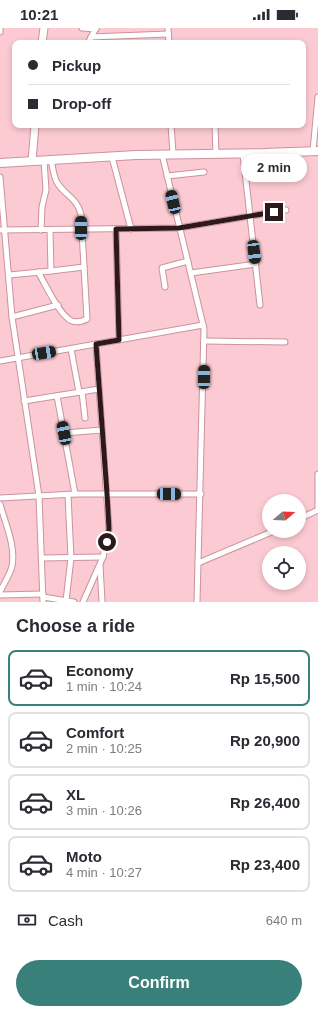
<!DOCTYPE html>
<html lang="en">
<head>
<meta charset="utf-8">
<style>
	body { margin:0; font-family:Helvetica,sans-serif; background:#f2f2f3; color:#2b2b33; height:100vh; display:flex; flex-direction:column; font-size:15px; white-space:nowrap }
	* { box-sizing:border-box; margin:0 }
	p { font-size:13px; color:#7c7c81 }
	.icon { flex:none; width:22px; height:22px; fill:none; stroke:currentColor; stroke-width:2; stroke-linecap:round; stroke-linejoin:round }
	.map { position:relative; height:574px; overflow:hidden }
	.details { display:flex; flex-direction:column; background:#fff; flex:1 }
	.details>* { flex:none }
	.top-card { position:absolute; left:12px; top:12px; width:294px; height:88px; border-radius:8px; box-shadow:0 2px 6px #0003; display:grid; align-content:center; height:88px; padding:0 16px; background:#fff }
	.needle { width:26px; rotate:71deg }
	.buttons { position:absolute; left:262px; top:466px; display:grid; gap:8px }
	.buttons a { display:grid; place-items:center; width:44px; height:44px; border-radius:50%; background:#fff; box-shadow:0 2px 6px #0003; font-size:20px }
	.end { position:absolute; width:18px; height:18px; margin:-9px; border:5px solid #2d181c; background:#fff; box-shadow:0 0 0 2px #fff }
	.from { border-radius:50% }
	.bubble { position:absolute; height:28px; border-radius:14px; background:#fff; box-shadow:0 2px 6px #0003; font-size:13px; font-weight:800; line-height:28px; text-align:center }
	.car { position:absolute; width:12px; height:24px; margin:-12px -6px; border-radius:5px; box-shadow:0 0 3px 1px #0007; background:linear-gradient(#222 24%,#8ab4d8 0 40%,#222 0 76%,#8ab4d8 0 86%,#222 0) }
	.top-card b { display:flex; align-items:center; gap:14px; height:38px; font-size:15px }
	.top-card b+b { border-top:1px solid #e1e1e2 }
	.top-card i { width:10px; height:10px; background:#2b2b33 }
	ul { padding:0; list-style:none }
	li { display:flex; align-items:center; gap:12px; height:56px; margin:0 8px 6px; padding:0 8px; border:2px solid #e1e1e2; border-radius:8px }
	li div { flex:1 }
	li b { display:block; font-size:15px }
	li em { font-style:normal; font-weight:800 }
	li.on { border-color:#39807a }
	li>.icon { width:36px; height:36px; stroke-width:1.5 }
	h2 { padding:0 16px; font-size:18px; line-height:48px }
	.pay { display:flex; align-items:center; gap:10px; height:44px; padding:0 16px; font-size:15px }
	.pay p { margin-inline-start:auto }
	.button { display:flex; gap:8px; margin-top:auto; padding:8px 16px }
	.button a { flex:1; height:46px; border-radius:24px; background:#39807a; color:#fff; font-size:16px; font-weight:800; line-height:46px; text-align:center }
	.status { display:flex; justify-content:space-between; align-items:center; height:28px; padding:0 20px; background:#fff; direction:ltr }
	.status svg { height:11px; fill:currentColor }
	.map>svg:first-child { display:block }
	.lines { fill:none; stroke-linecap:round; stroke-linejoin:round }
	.minor-casing { stroke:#cc929d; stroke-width:7 }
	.tertiary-casing { stroke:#cc929d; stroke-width:9 }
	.primary-casing { stroke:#cc929d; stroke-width:10 }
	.minor { stroke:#fff; stroke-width:5 }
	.tertiary { stroke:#fff; stroke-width:7 }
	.primary { stroke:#fff; stroke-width:8 }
	.route { stroke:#2d181c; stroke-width:5 }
</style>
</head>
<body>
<div class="status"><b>10:21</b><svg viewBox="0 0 49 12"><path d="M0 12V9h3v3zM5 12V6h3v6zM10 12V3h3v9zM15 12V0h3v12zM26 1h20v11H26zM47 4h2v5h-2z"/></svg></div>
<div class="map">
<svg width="318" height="574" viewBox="0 0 318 574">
	<rect width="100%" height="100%" fill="#fccad2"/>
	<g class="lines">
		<g class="minor-casing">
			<g id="minor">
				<path d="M82 0 96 1"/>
				<path d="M168 0 169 15"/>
				<path d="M0 4V0"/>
				<path d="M91 9 168 6"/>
				<path d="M88 15 96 0"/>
				<path d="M171 97 173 125"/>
				<path d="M215 97 216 126"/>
				<path d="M313 123 318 69"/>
				<path d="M162 126 204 301 197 574"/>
				<path d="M243 126 260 277"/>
				<path d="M112 129 131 201"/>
				<path d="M167 148 204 144"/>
				<path d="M0 149 12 289 39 468 43 574"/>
				<path d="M116 201 119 312"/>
				<path d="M0 202 179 200 286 182"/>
				<path d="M41 202 42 179 46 162 44 132"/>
				<path d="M51 243 84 239"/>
				<path d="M38 244C45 255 60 289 72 293 77 295 83 293 87 291L81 186C76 169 66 168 58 156 53 149 53 139 51 131"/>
				<path d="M191 245 256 236"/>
				<path d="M9 247 51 243 50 202"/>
				<path d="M165 259 162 240 188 233"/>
				<path d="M12 289 58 277"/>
				<path d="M204 313 285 314"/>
				<path d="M71 321 79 364"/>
				<path d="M0 333 203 297"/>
				<path d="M82 364 85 390"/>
				<path d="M57 368 75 466"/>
				<path d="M24 373 99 361"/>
				<path d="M64 405 102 402"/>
				<path d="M318 446V481"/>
				<path d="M0 470 75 466H201"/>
				<path d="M0 476C5 495 16 518 12 538 10 547 4 555 0 564"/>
				<path d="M299 491 318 482"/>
				<path d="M42 530 103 529"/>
				<path d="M198 535 274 503"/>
				<path d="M100 537 102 574"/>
				<path d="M0 567 43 566"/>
				<path d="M43 569 74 574"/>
				<path d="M66 573 71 530 68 467"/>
				<path d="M83 574 103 529 109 501 96 316"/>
			</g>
		</g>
		<g class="tertiary-casing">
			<g id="tertiary">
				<path d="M42 15 44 0"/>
				<path d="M32 133 35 97"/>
			</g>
		</g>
		<g class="primary-casing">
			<path id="primary" d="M0 135 136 127 265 125 318 123"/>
		</g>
		<use href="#minor" class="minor"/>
		<use href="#tertiary" class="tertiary"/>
		<use href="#primary" class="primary"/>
	</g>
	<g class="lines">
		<path class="route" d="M107 514 109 501 107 466 96 316 119 312 116 201 179 200 274 184"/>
	</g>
</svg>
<div class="buttons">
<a><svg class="needle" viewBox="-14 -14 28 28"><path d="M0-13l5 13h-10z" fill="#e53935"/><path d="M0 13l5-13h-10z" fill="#7c7c81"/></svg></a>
<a><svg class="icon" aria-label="locate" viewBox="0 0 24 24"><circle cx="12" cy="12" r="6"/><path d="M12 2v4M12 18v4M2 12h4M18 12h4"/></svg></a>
</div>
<i class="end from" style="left:107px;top:514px"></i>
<i class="end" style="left:274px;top:184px"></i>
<div class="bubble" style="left:241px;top:126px;width:66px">2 min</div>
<i class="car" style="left:173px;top:174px;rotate:347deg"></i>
<i class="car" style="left:81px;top:200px;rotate:0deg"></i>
<i class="car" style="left:254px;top:224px;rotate:173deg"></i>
<i class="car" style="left:44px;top:325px;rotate:81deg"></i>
<i class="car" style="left:204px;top:349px;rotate:1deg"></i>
<i class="car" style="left:64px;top:405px;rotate:349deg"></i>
<i class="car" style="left:169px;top:466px;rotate:91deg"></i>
<div class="top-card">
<b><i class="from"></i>Pickup</b>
<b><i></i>Drop-off</b>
</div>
</div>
<section class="details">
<h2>Choose a ride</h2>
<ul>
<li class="on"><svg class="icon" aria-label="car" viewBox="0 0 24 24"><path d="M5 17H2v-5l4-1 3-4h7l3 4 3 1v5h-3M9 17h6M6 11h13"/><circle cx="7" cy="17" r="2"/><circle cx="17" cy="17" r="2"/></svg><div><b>Economy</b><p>1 min · 10:24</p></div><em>Rp 15,500</em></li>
<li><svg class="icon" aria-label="car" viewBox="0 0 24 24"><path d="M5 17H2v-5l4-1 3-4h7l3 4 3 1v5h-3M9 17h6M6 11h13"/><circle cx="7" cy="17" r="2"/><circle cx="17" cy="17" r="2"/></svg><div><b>Comfort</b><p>2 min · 10:25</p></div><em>Rp 20,900</em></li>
<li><svg class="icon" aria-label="car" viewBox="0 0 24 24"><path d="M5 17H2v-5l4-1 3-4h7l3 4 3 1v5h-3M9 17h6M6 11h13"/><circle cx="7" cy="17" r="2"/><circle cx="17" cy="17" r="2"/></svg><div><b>XL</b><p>3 min · 10:26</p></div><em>Rp 26,400</em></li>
<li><svg class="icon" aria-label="car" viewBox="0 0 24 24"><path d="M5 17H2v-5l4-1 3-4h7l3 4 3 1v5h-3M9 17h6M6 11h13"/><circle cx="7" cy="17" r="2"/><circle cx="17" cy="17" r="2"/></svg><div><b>Moto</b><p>4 min · 10:27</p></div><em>Rp 23,400</em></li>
</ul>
<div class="pay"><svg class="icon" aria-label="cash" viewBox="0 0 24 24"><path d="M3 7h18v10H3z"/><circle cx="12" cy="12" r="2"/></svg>Cash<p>640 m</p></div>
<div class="button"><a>Confirm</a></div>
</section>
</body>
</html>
